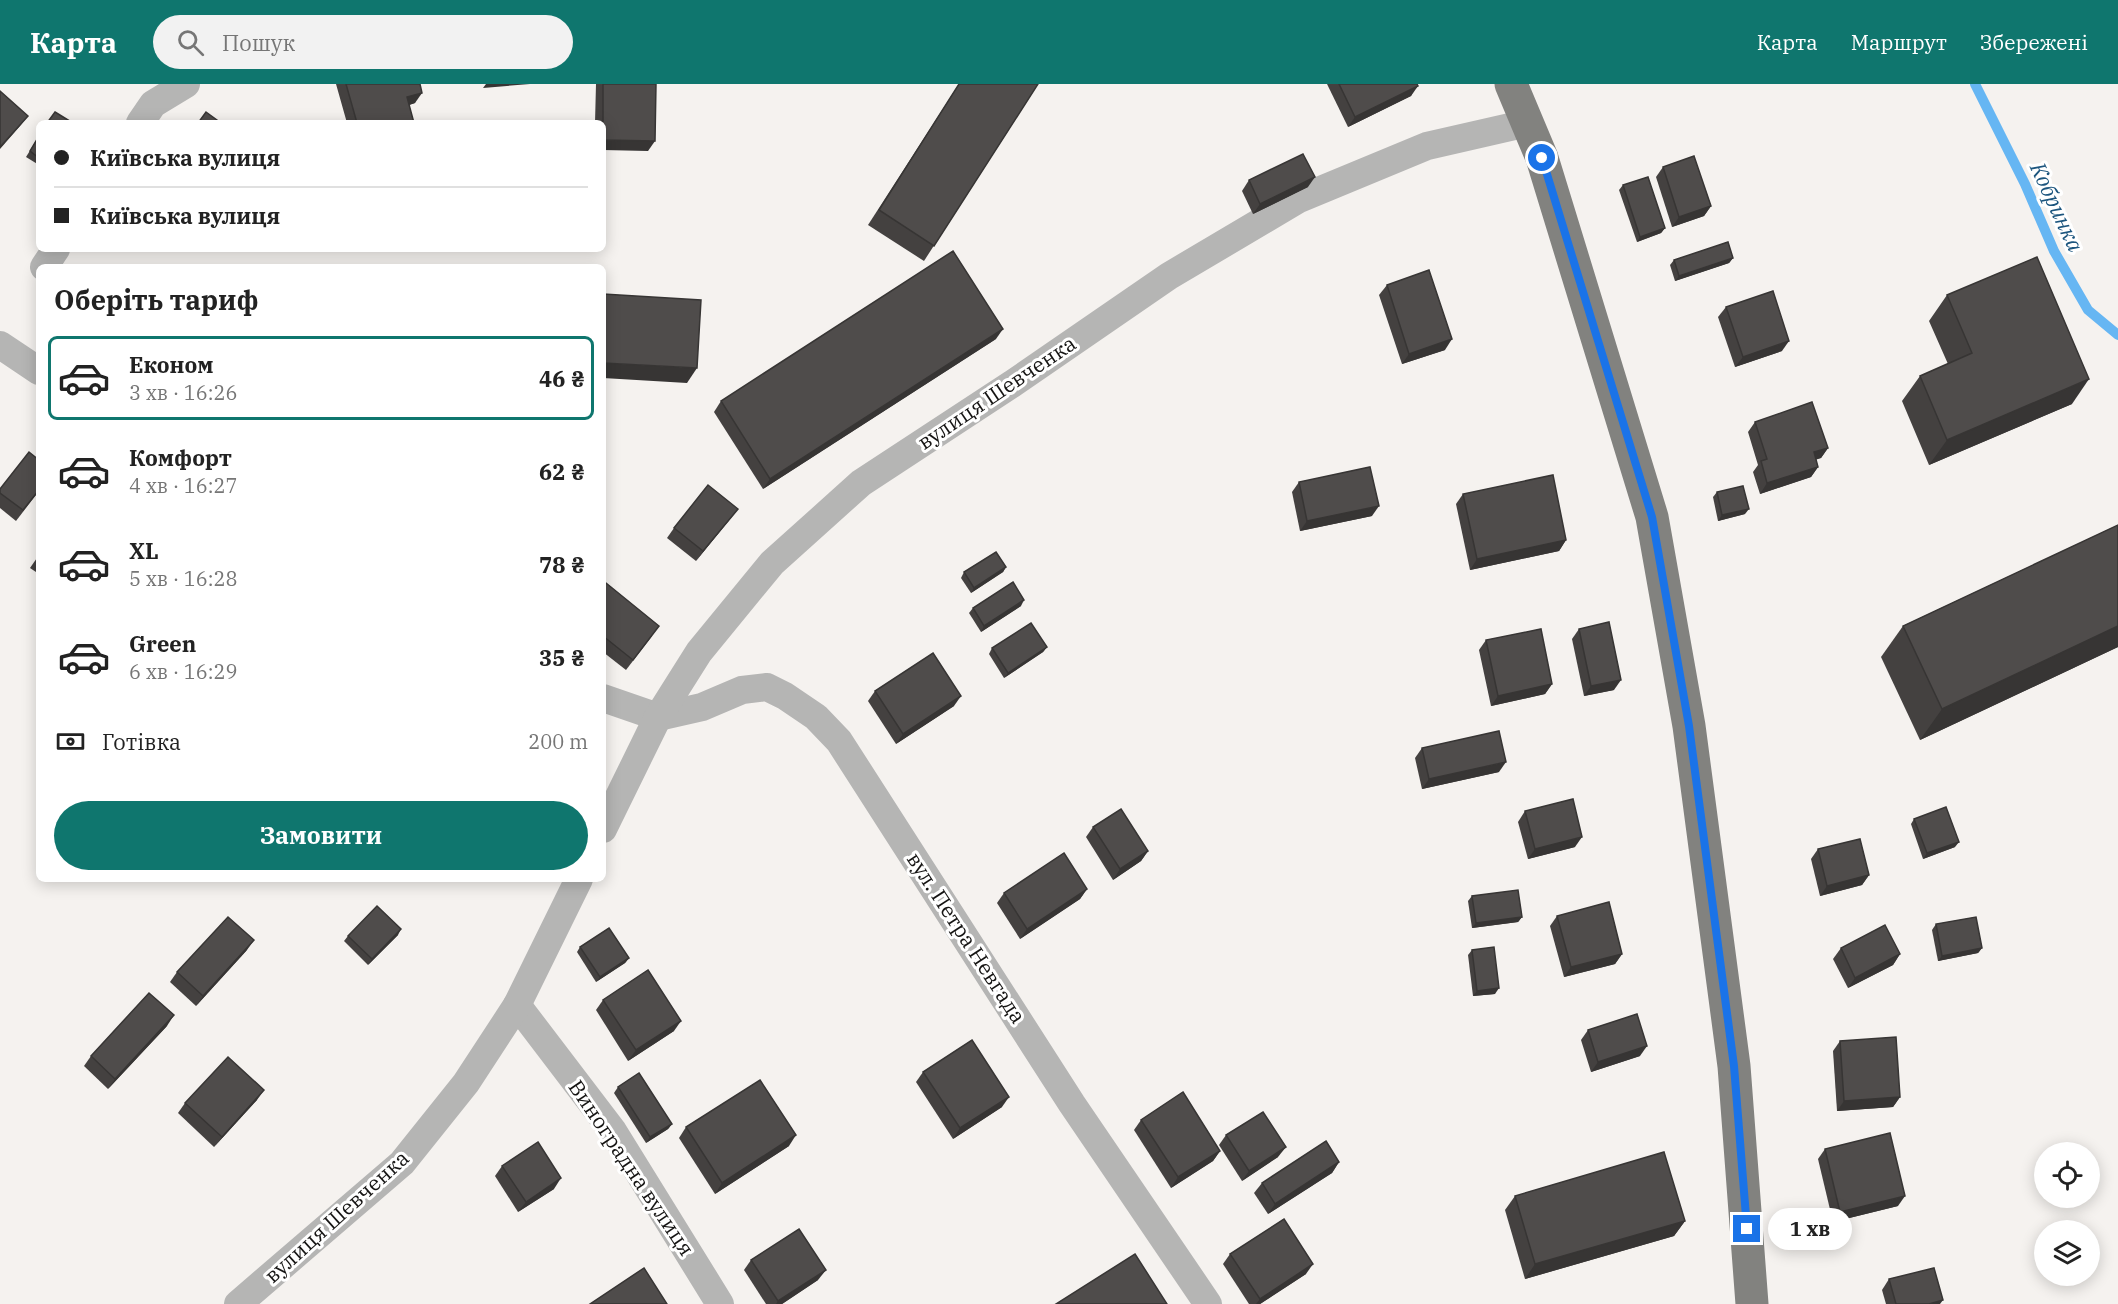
<!DOCTYPE html>
<html lang="uk">
<head>
<meta charset="utf-8">
<style>
	body { margin:0; font-family:"IBM Plex Serif",serif; background:#f2f2f2; color:#222; height:100vh; display:flex; flex-direction:column; font-size:22px; white-space:nowrap }
	* { box-sizing:border-box; margin:0 }
	p { font-size:20px; color:#767676 }
	.icon { flex:none; width:33px; height:33px; fill:none; stroke:currentColor; stroke-width:2; stroke-linecap:round; stroke-linejoin:round }
	.map { position:relative; flex:1; overflow:hidden }
	.panel { position:absolute; left:36px; top:180px; width:570px; height:618px; display:flex; flex-direction:column; background:#fff; border-radius:9px; box-shadow:0 3px 15px #0003 }
	.panel>* { flex:none }
	.hud { position:absolute; left:36px; top:36px; width:570px; height:132px; border-radius:9px; box-shadow:0 3px 15px #0003; display:grid; align-content:center; height:132px; padding:0 18px; background:#fff }
	.fabs { position:absolute; left:2034px; top:1058px; display:grid; gap:12px }
	.fabs a { display:grid; place-items:center; width:66px; height:66px; border-radius:50%; background:#fff; box-shadow:0 3px 15px #0003; font-size:30px }
	.end { position:absolute; width:27px; height:27px; margin:-14px; border:8px solid #1a73e8; background:#fff; box-shadow:0 0 0 3px #fff }
	.from { border-radius:50% }
	.bubble { position:absolute; height:42px; border-radius:21px; background:#fff; box-shadow:0 3px 15px #0003; font-size:20px; font-weight:700; line-height:42px; text-align:center }
	.hud b { display:flex; align-items:center; gap:21px; height:57px; font-size:22px }
	.hud b+b { border-top:2px solid #e0e0e0 }
	.hud i { width:15px; height:15px; background:#222 }
	ul { padding:0; list-style:none }
	li { display:flex; align-items:center; gap:18px; height:84px; margin:0 12px 9px; padding:0 6px; border:3px solid transparent; border-radius:9px }
	li div { flex:1 }
	li b { display:block; font-size:22px }
	li em { font-style:normal; font-weight:700 }
	li.selected { border-color:#0f766e }
	li>.icon { width:54px; height:54px; stroke-width:1.5 }
	h2 { padding:0 18px; font-size:27px; line-height:72px }
	.pay { display:flex; align-items:center; gap:15px; height:66px; padding:0 18px; font-size:22px }
	.pay p { margin-inline-start:auto }
	.primary-button { display:flex; gap:12px; margin-top:auto; padding:12px 18px }
	.primary-button a { flex:1; height:69px; border-radius:36px; background:#0f766e; color:#fff; font-size:24px; font-weight:700; line-height:69px; text-align:center }
	header { display:flex; align-items:center; gap:36px; box-sizing:border-box; height:84px; padding:0 30px; background:#0f766e; color:#fff }
	header strong { font-size:28px }
	nav { display:flex; gap:33px; margin-inline-start:auto; font-size:21px }
	.search { width:420px; height:54px; background:#f2f2f2; display:flex; align-items:center; gap:15px; box-sizing:border-box; padding:0 21px; border-radius:33px; color:#767676; font-size:22px }
	.map>svg:first-child { display:block }
	.lines { fill:none; stroke-linecap:round; stroke-linejoin:round }
	.stream { stroke:#66b6f3; stroke-width:10 }
	.street { stroke:#b5b5b4; stroke-width:28 }
	.primary { stroke:#82827f; stroke-width:33 }
	.wall { fill:#444140 }
	.shaded-wall { fill:#373534 }
	.building { fill:#4f4c4b; stroke:#373534; stroke-width:1.5 }
	.route { stroke:#1a73e8; stroke-width:8 }
	.labels { text-anchor:middle; stroke-width:6; stroke-linejoin:round; paint-order:stroke }
	.street-label { font-size:21px; fill:#151413; stroke:#fff }
	.water-label { font-size:22px; font-style:italic; fill:#1c557e; stroke:#fff }
</style>
</head>
<body>
<header>
<strong>Карта</strong>
<div class="search"><svg class="icon" aria-label="search" viewBox="0 0 24 24"><circle cx="10" cy="10" r="6"/><path d="M15 15l6 6"/></svg>Пошук</div>
<nav><a>Карта</a><a>Маршрут</a><a>Збережені</a></nav>
</header>
<div class="map">
<svg width="2118" height="1220" viewBox="0 0 2118 1220">
	<rect width="100%" height="100%" fill="#f5f2ef"/>
	<g class="lines">
		<path class="stream" d="M1975 0 2025 100 2054 167 2088 226 2118 251"/>
		<g class="street">
			<path d="M140 39 153 20 186 0"/>
			<path d="M44 183 56 165"/>
			<path d="M0 261 39 287"/>
			<path d="M603 614 658 633 702 623 742 606 767 603 785 612 816 633 839 657 1072 1020 1208 1220"/>
			<path d="M603 745 658 633 699 568 772 479 861 399 1012 300 1169 192 1299 115 1427 62 1528 39"/>
			<path d="M517 921 613 1047 720 1220"/>
			<path d="M238 1220 402 1079 466 999 517 921 579 795"/>
		</g>
		<path class="primary" d="M1511 0 1542 74 1652 433 1689 642 1734 982 1752 1220"/>
	</g>
	<g class="wall">
		<path d="M336 0H420L415 19 409 21 414 39H347Z"/>
		<path d="M596 0H656L648 67 603 39H595Z"/>
		<path d="M959 0H1038L924 177 868 141Z"/>
		<path d="M1327 0H1417L1411 12 1348 43Z"/>
		<path d="M39 52V81L26 73Z"/>
		<path d="M1663 83 1711 122 1704 132 1672 143 1656 93Z"/>
		<path d="M1249 96 1308 103 1253 130 1242 107Z"/>
		<path d="M1623 101 1665 144 1661 149 1637 158 1619 106Z"/>
		<path d="M1733 174 1729 179 1675 197 1670 181 1674 176Z"/>
		<path d="M1387 201 1445 266 1402 280 1379 211Z"/>
		<path d="M1947 211 2072 320 1929 381 1902 317 1920 292 1948 280 1929 237Z"/>
		<path d="M1726 223 1782 267 1735 283 1718 233Z"/>
		<path d="M996 255 763 405 714 328 721 317Z"/>
		<path d="M1755 338 1828 364 1821 374 1816 375 1818 383 1811 393 1760 410 1753 388 1758 381 1748 348Z"/>
		<path d="M39 376V407L16 437 0 424V405Z"/>
		<path d="M1299 398 1372 432 1300 447 1292 408Z"/>
		<path d="M1717 408 1745 430 1718 437 1713 413Z"/>
		<path d="M1463 410 1566 456 1559 467 1470 486 1456 420Z"/>
		<path d="M738 425 696 477 667 454 674 444Z"/>
		<path d="M2118 441V563L1920 656 1881 573 1903 542Z"/>
		<path d="M39 471V490L30 484Z"/>
		<path d="M1006 483 1003 488 971 509 961 494 964 488Z"/>
		<path d="M603 503 652 552 626 586 603 568Z"/>
		<path d="M1021 522 981 548 969 529 973 524Z"/>
		<path d="M1579 545 1614 606 1584 612 1572 555Z"/>
		<path d="M1486 556 1552 600 1545 610 1491 622 1479 566Z"/>
		<path d="M1047 563 1043 568 1004 594 989 570 992 564Z"/>
		<path d="M875 607 954 622 896 660 868 617Z"/>
		<path d="M1422 664 1499 688 1422 705 1415 674Z"/>
		<path d="M1525 727 1575 763 1528 775 1518 738Z"/>
		<path d="M1914 735 1955 763 1923 775 1911 740Z"/>
		<path d="M1093 743 1148 767 1141 777 1113 796 1086 753Z"/>
		<path d="M1818 765 1869 791 1862 801 1820 812 1811 775Z"/>
		<path d="M1087 805 1080 815 1020 855 997 819 1004 809Z"/>
		<path d="M1472 812 1522 833 1518 838 1472 844 1468 817Z"/>
		<path d="M1557 832 1622 870 1615 880 1564 893 1550 842Z"/>
		<path d="M1936 840 1982 864 1978 869 1938 877 1932 846Z"/>
		<path d="M398 851 368 881 344 857 348 852Z"/>
		<path d="M580 863 629 874 625 879 596 898 577 868Z"/>
		<path d="M1841 864 1900 870 1893 881 1848 904 1833 875Z"/>
		<path d="M247 866 196 922 170 898 177 888Z"/>
		<path d="M1472 866 1495 910 1473 912 1468 871Z"/>
		<path d="M603 916 674 947 628 977 596 926Z"/>
		<path d="M167 942 108 1005 84 982 91 972Z"/>
		<path d="M1588 946 1640 972 1591 988 1581 956Z"/>
		<path d="M1840 957 1900 1013 1893 1023 1837 1027 1833 967Z"/>
		<path d="M923 988 1002 1023 953 1055 916 998Z"/>
		<path d="M618 1003 672 1040 668 1045 646 1059 614 1009Z"/>
		<path d="M257 1016 214 1063 178 1029 185 1019Z"/>
		<path d="M1141 1036 1220 1067 1213 1077 1171 1104 1134 1046Z"/>
		<path d="M686 1043 789 1062 715 1110 679 1054Z"/>
		<path d="M1226 1051 1278 1073 1242 1097 1219 1061Z"/>
		<path d="M1825 1065 1898 1122 1833 1138 1818 1075Z"/>
		<path d="M1339 1078 1332 1089 1268 1130 1254 1109 1262 1099Z"/>
		<path d="M502 1082 554 1105 518 1128 495 1092Z"/>
		<path d="M1515 1112 1685 1137 1674 1152 1525 1195 1505 1126Z"/>
		<path d="M1230 1170 1306 1190 1260 1220H1249L1223 1180Z"/>
		<path d="M751 1176 818 1196 782 1220H766L744 1186Z"/>
		<path d="M1889 1195 1940 1220H1886L1882 1206Z"/>
	</g>
	<g class="shaded-wall">
		<path d="M486 0H530L483 4Z"/>
		<path d="M1418 2 1411 12 1348 43 1355 33Z"/>
		<path d="M422 9 415 19 400 24 407 13Z"/>
		<path d="M28 32 20 42 0 65V63Z"/>
		<path d="M603 56 655 57 648 67 603 66Z"/>
		<path d="M1315 93 1308 103 1253 130 1260 120Z"/>
		<path d="M1711 122 1704 132 1672 143 1679 133Z"/>
		<path d="M1665 144 1661 149 1637 158 1640 153Z"/>
		<path d="M1733 174 1729 179 1675 197 1679 192Z"/>
		<path d="M1003 245 996 255 763 405 770 395Z"/>
		<path d="M1452 255 1445 266 1402 280 1409 270Z"/>
		<path d="M1789 257 1782 267 1735 283 1743 273Z"/>
		<path d="M603 279 697 284 687 299 603 294Z"/>
		<path d="M2089 295 2072 320 1929 381 1947 356Z"/>
		<path d="M1828 364 1821 374 1806 379 1814 368Z"/>
		<path d="M1818 383 1811 393 1760 410 1767 399Z"/>
		<path d="M1379 422 1372 432 1300 447 1307 437Z"/>
		<path d="M738 425 730 435 696 477 703 467Z"/>
		<path d="M1749 425 1745 430 1718 437 1722 431Z"/>
		<path d="M1566 456 1559 467 1470 486 1477 475Z"/>
		<path d="M1006 483 1003 488 971 509 974 504Z"/>
		<path d="M1024 516 1021 522 981 548 984 542Z"/>
		<path d="M2118 542V563L1920 656 1942 625Z"/>
		<path d="M1047 563 1043 568 1004 594 1008 589Z"/>
		<path d="M1621 596 1614 606 1584 612 1591 602Z"/>
		<path d="M1552 600 1545 610 1491 622 1498 612Z"/>
		<path d="M961 612 954 622 896 660 903 650Z"/>
		<path d="M1506 678 1499 688 1422 705 1429 695Z"/>
		<path d="M1582 753 1575 763 1528 775 1535 765Z"/>
		<path d="M1959 758 1955 763 1923 775 1927 769Z"/>
		<path d="M1148 767 1141 777 1113 796 1120 785Z"/>
		<path d="M1869 791 1862 801 1820 812 1827 802Z"/>
		<path d="M1087 805 1080 815 1020 855 1027 845Z"/>
		<path d="M1522 833 1518 838 1472 844 1476 839Z"/>
		<path d="M401 845 398 851 368 881 372 875Z"/>
		<path d="M254 856 247 866 196 922 203 912Z"/>
		<path d="M1982 864 1978 869 1938 877 1942 872Z"/>
		<path d="M1622 870 1615 880 1564 893 1571 883Z"/>
		<path d="M1900 870 1893 881 1848 904 1855 894Z"/>
		<path d="M629 874 625 879 596 898 600 893Z"/>
		<path d="M1499 904 1495 910 1473 912 1477 907Z"/>
		<path d="M174 931 167 942 108 1005 115 995Z"/>
		<path d="M681 937 674 947 628 977 636 966Z"/>
		<path d="M1647 962 1640 972 1591 988 1598 978Z"/>
		<path d="M264 1006 257 1016 214 1063 222 1053Z"/>
		<path d="M1009 1013 1002 1023 953 1055 960 1044Z"/>
		<path d="M1900 1013 1893 1023 1837 1027 1844 1017Z"/>
		<path d="M672 1040 668 1045 646 1059 650 1053Z"/>
		<path d="M796 1051 789 1062 715 1110 722 1099Z"/>
		<path d="M1286 1063 1278 1073 1242 1097 1249 1087Z"/>
		<path d="M1220 1067 1213 1077 1171 1104 1178 1093Z"/>
		<path d="M1339 1078 1332 1089 1268 1130 1275 1120Z"/>
		<path d="M561 1094 554 1105 518 1128 526 1118Z"/>
		<path d="M1905 1112 1898 1122 1833 1138 1840 1128Z"/>
		<path d="M1685 1137 1674 1152 1525 1195 1535 1180Z"/>
		<path d="M1313 1180 1306 1190 1260 1220H1256L1260 1215Z"/>
		<path d="M826 1186 818 1196 782 1220H776L778 1217Z"/>
		<path d="M1943 1216 1940 1220H1929Z"/>
	</g>
	<g class="building">
		<path d="M346 0H420L422 9 407 13 414 39H357Z"/>
		<path d="M603 0H656L655 57 603 56Z"/>
		<path d="M959 0H1038L934 162 879 126Z"/>
		<path d="M1339 0H1417L1418 2 1355 33Z"/>
		<path d="M0 7 28 32 0 63Z"/>
		<path d="M55 28 73 39H47Z"/>
		<path d="M206 28 221 39H198Z"/>
		<path d="M39 52V74L30 67Z"/>
		<path d="M1303 70 1315 93 1260 120 1249 96Z"/>
		<path d="M1694 72 1711 122 1679 133 1663 83Z"/>
		<path d="M1648 93 1665 144 1640 153 1623 101Z"/>
		<path d="M1728 158 1733 174 1679 192 1674 176Z"/>
		<path d="M953 167 1003 245 770 395 721 317Z"/>
		<path d="M2037 173 2089 295 1947 356 1920 292 1972 269 1947 211Z"/>
		<path d="M1429 186 1452 255 1409 270 1387 201Z"/>
		<path d="M1773 207 1789 257 1743 273 1726 223Z"/>
		<path d="M603 210 701 216 697 284 603 279Z"/>
		<path d="M1812 318 1828 364 1814 368 1818 383 1767 399 1761 377 1767 375 1755 338Z"/>
		<path d="M29 368 39 376V406L23 426 0 409V405Z"/>
		<path d="M1370 383 1379 422 1307 437 1299 398Z"/>
		<path d="M1553 391 1566 456 1477 475 1463 410Z"/>
		<path d="M708 401 738 425 703 467 674 444Z"/>
		<path d="M1743 402 1749 425 1722 431 1717 408Z"/>
		<path d="M2118 441V542L1942 625 1903 542Z"/>
		<path d="M996 468 1006 483 974 504 964 488Z"/>
		<path d="M1013 498 1024 516 984 542 973 524Z"/>
		<path d="M606 499 659 542 633 576 603 552V503Z"/>
		<path d="M1609 538 1621 596 1591 602 1579 545Z"/>
		<path d="M1031 539 1047 563 1008 589 992 564Z"/>
		<path d="M1541 545 1552 600 1498 612 1486 556Z"/>
		<path d="M933 569 961 612 903 650 875 607Z"/>
		<path d="M1499 647 1506 678 1429 695 1422 664Z"/>
		<path d="M1573 715 1582 753 1535 765 1525 727Z"/>
		<path d="M1946 723 1959 758 1927 769 1914 735Z"/>
		<path d="M1121 725 1148 767 1120 785 1093 743Z"/>
		<path d="M1860 755 1869 791 1827 802 1818 765Z"/>
		<path d="M1064 769 1087 805 1027 845 1004 809Z"/>
		<path d="M1518 806 1522 833 1476 839 1472 812Z"/>
		<path d="M1609 818 1622 870 1571 883 1557 832Z"/>
		<path d="M377 822 401 845 372 875 348 852Z"/>
		<path d="M228 833 254 856 203 912 177 888Z"/>
		<path d="M1976 833 1982 864 1942 872 1936 840Z"/>
		<path d="M1885 841 1900 870 1855 894 1841 864Z"/>
		<path d="M609 844 629 874 600 893 580 863Z"/>
		<path d="M1494 863 1499 904 1477 907 1472 866Z"/>
		<path d="M648 886 681 937 636 966 603 916Z"/>
		<path d="M149 909 174 931 115 995 91 972Z"/>
		<path d="M1637 930 1647 962 1598 978 1588 946Z"/>
		<path d="M1896 953 1900 1013 1844 1017 1840 957Z"/>
		<path d="M972 956 1009 1013 960 1044 923 988Z"/>
		<path d="M228 973 264 1006 222 1053 185 1019Z"/>
		<path d="M639 989 672 1040 650 1053 618 1003Z"/>
		<path d="M760 996 796 1051 722 1099 686 1043Z"/>
		<path d="M1183 1008 1220 1067 1178 1093 1141 1036Z"/>
		<path d="M1263 1028 1286 1063 1249 1087 1226 1051Z"/>
		<path d="M1890 1049 1905 1112 1840 1128 1825 1065Z"/>
		<path d="M1326 1057 1339 1078 1275 1120 1262 1099Z"/>
		<path d="M538 1058 561 1094 526 1118 502 1082Z"/>
		<path d="M1664 1068 1685 1137 1535 1180 1515 1112Z"/>
		<path d="M1284 1135 1313 1180 1260 1215 1230 1170Z"/>
		<path d="M799 1145 826 1186 778 1217 751 1176Z"/>
		<path d="M1135 1170 1167 1220H1056Z"/>
		<path d="M644 1184 667 1220H590Z"/>
		<path d="M1934 1184 1943 1216 1929 1220H1896L1889 1195Z"/>
	</g>
	<g class="lines">
		<path class="route" d="M1542 74 1652 433 1689 642 1734 982 1747 1145"/>
	</g>
	<g class="labels">
		<g class="street-label">
			<text transform="translate(997 309) rotate(-34)" y="7">вулиця Шевченка</text>
			<text transform="translate(966 854) rotate(57)" y="7">вул. Петра Невгада</text>
			<text transform="translate(631 1084) rotate(56)" y="7">Виноградна вулиця</text>
			<text transform="translate(337 1133) rotate(-42)" y="7">вулиця Шевченка</text>
		</g>
		<g class="water-label">
			<text transform="translate(2057 123) rotate(65)" y="8">Кобринка</text>
		</g>
	</g>
</svg>
<div class="fabs">
<a><svg class="icon" aria-label="locate" viewBox="0 0 24 24"><circle cx="12" cy="12" r="6"/><path d="M12 2v4M12 18v4M2 12h4M18 12h4"/></svg></a>
<a><svg class="icon" aria-label="layers" viewBox="0 0 24 24"><path d="M12 4l9 5-9 5-9-5zM3 14l9 5 9-5"/></svg></a>
</div>
<i class="end from" style="left:1542px;top:74px"></i>
<i class="end" style="left:1747px;top:1145px"></i>
<div class="bubble" style="left:1768px;top:1124px;width:84px">1 хв</div>
<div class="hud">
<b><i class="from"></i>Київська вулиця</b>
<b><i></i>Київська вулиця</b>
</div>
<section class="panel">
<h2>Оберіть тариф</h2>
<ul>
<li class="selected"><svg class="icon" aria-label="car" viewBox="0 0 24 24"><path d="M5 17H2v-5l4-1 3-4h7l3 4 3 1v5h-3M9 17h6M6 11h13"/><circle cx="7" cy="17" r="2"/><circle cx="17" cy="17" r="2"/></svg><div><b>Економ</b><p>3 хв · 16:26</p></div><em>46 ₴</em></li>
<li><svg class="icon" aria-label="car" viewBox="0 0 24 24"><path d="M5 17H2v-5l4-1 3-4h7l3 4 3 1v5h-3M9 17h6M6 11h13"/><circle cx="7" cy="17" r="2"/><circle cx="17" cy="17" r="2"/></svg><div><b>Комфорт</b><p>4 хв · 16:27</p></div><em>62 ₴</em></li>
<li><svg class="icon" aria-label="car" viewBox="0 0 24 24"><path d="M5 17H2v-5l4-1 3-4h7l3 4 3 1v5h-3M9 17h6M6 11h13"/><circle cx="7" cy="17" r="2"/><circle cx="17" cy="17" r="2"/></svg><div><b>XL</b><p>5 хв · 16:28</p></div><em>78 ₴</em></li>
<li><svg class="icon" aria-label="car" viewBox="0 0 24 24"><path d="M5 17H2v-5l4-1 3-4h7l3 4 3 1v5h-3M9 17h6M6 11h13"/><circle cx="7" cy="17" r="2"/><circle cx="17" cy="17" r="2"/></svg><div><b>Green</b><p>6 хв · 16:29</p></div><em>35 ₴</em></li>
</ul>
<div class="pay"><svg class="icon" aria-label="cash" viewBox="0 0 24 24"><path d="M3 7h18v10H3z"/><circle cx="12" cy="12" r="2"/></svg>Готівка<p>200 m</p></div>
<div class="primary-button"><a>Замовити</a></div>
</section>
</div>
</body>
</html>
